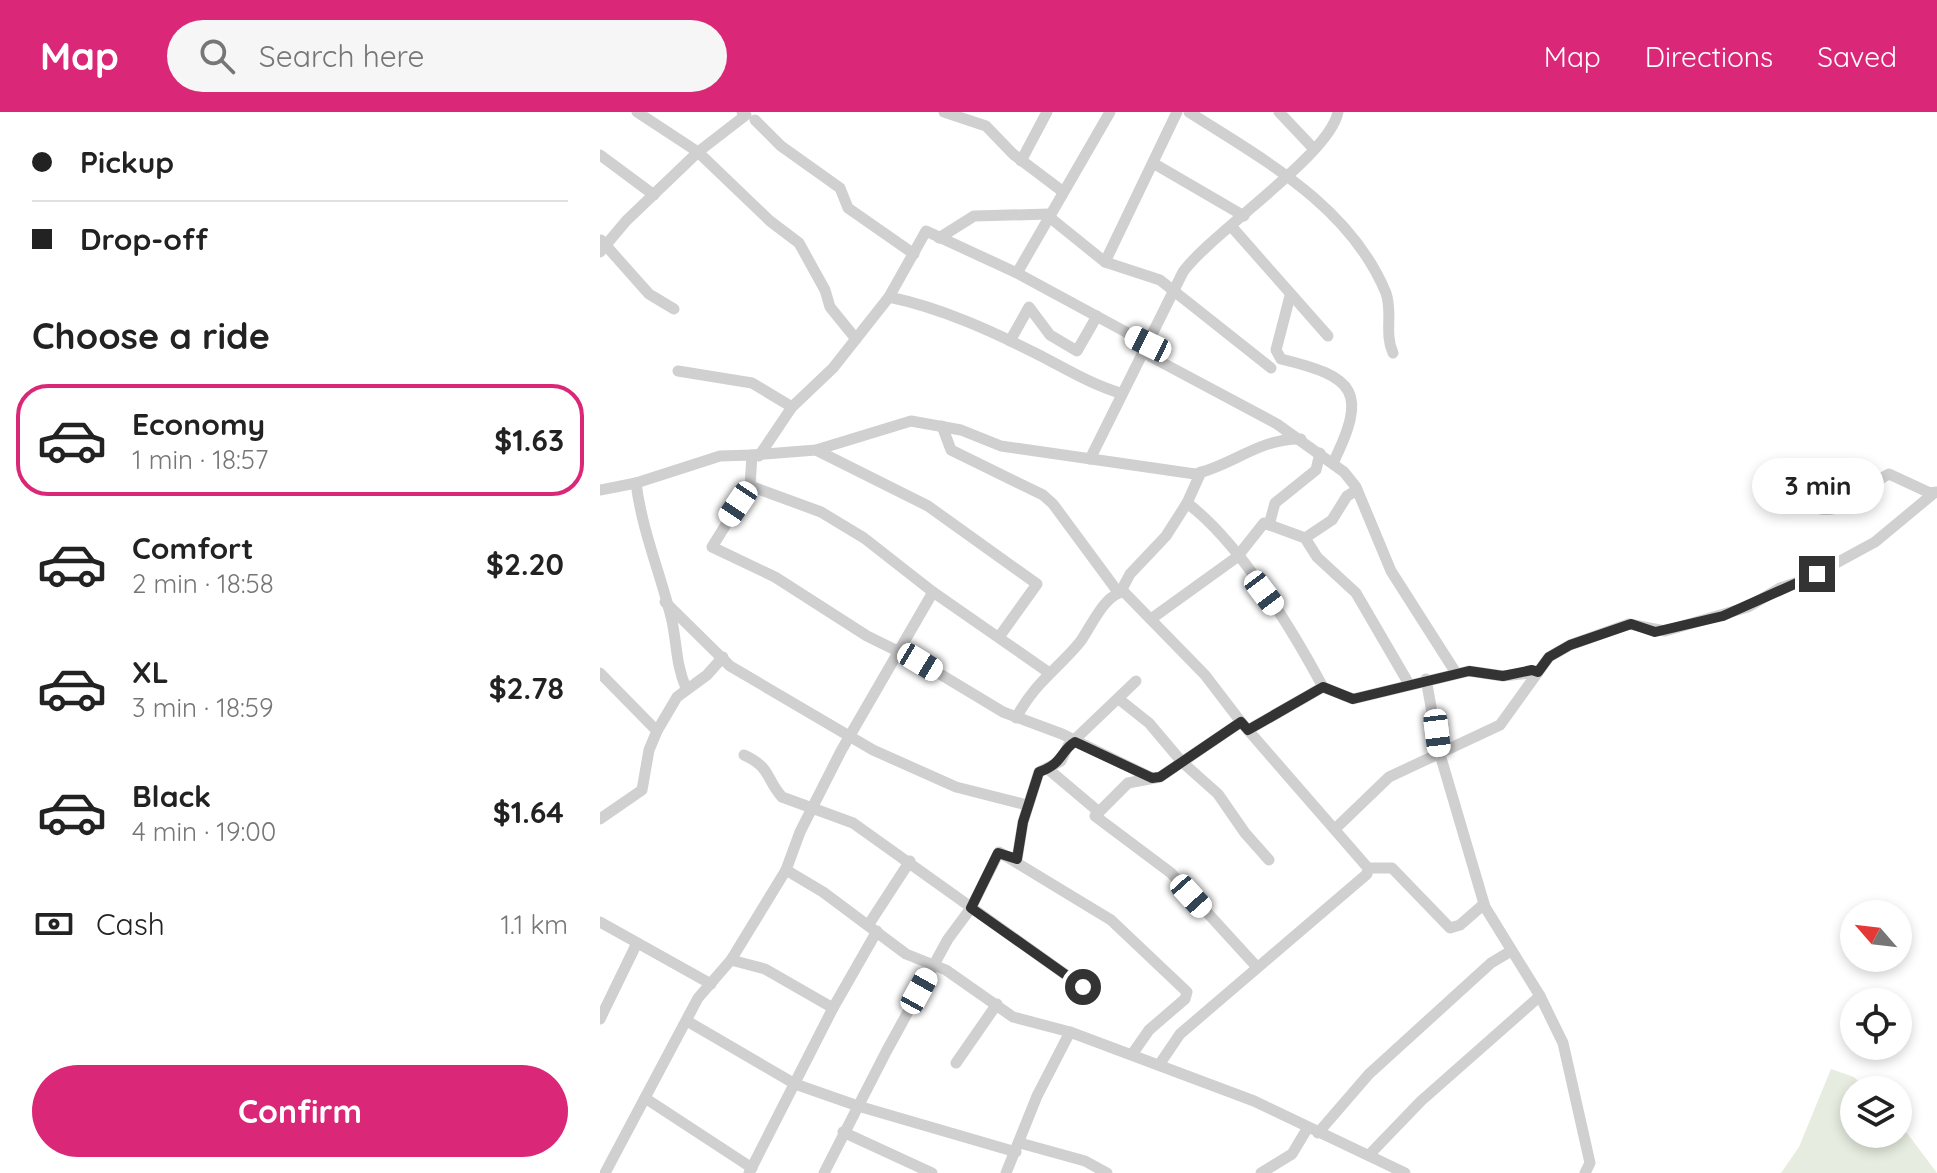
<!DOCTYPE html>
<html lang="en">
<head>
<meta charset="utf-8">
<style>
	body { margin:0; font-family:Quicksand,sans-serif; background:#f6f6f6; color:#222; height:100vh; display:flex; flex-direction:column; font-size:30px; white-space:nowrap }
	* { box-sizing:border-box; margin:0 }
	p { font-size:26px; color:#767676 }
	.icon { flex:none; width:44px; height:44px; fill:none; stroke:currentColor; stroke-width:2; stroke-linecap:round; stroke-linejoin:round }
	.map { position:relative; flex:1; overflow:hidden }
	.panel { display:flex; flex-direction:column; background:#fff; width:600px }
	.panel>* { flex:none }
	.top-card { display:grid; align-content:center; height:176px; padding:0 32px; background:#fff }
	.needle { width:52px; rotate:298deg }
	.tools { position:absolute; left:1240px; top:788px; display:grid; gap:16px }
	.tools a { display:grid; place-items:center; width:72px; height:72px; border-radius:50%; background:#fff; box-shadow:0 4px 12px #0003; font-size:40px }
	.end { position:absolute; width:36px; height:36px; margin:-18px; border:10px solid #333; background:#fff; box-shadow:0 0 0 4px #fff }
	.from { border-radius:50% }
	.bubble { position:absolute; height:56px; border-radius:28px; background:#fff; box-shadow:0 4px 12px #0003; font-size:26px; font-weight:800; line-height:56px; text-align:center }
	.car { position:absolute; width:24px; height:48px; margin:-24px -12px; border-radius:10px; box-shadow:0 0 6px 2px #0007; background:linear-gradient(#fff 24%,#345 0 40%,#fff 0 76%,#345 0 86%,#fff 0) }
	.top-card b { display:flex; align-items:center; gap:28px; height:76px; font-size:30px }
	.top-card b+b { border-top:2px solid #e0e0e0 }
	.top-card i { width:20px; height:20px; background:#222 }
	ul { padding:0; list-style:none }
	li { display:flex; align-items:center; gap:24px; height:112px; margin:0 16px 12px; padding:0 16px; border:4px solid transparent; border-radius:32px }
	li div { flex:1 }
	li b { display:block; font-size:30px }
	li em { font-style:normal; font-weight:800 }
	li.active { border-color:#db2777 }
	li>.icon { width:72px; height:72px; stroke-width:1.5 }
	h2 { padding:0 32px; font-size:36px; line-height:96px }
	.pay { display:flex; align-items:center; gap:20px; height:88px; padding:0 32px; font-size:30px }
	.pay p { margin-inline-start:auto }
	.button { display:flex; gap:16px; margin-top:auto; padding:16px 32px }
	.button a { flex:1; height:92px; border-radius:48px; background:#db2777; color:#fff; font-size:32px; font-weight:800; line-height:92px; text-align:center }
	header { display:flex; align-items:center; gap:48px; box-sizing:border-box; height:112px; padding:0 40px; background:#db2777; color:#fff }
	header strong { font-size:38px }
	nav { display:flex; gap:44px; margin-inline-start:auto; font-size:28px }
	.search { width:560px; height:72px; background:#f6f6f6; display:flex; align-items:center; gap:20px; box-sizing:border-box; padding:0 28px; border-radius:44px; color:#767676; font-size:30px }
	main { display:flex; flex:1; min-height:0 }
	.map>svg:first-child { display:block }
	.green { fill:#e6ecdf }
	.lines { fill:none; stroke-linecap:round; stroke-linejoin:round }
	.minor { stroke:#d0d0d0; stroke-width:11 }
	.route { stroke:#333; stroke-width:10 }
</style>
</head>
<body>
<header>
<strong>Map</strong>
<div class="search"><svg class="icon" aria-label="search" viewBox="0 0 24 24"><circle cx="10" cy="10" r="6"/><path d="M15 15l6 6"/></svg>Search here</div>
<nav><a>Map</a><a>Directions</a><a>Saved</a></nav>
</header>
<main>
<section class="panel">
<div class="top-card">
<b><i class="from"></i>Pickup</b>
<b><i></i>Drop-off</b>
</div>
<h2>Choose a ride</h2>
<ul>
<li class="active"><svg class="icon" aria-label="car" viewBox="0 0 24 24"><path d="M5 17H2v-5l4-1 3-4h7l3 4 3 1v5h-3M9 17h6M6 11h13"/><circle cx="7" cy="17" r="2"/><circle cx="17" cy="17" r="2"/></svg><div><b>Economy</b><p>1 min · 18:57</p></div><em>$1.63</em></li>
<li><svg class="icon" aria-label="car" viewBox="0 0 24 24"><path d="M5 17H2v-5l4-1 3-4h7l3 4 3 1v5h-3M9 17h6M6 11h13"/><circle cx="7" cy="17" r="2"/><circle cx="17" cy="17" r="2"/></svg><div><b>Comfort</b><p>2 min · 18:58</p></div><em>$2.20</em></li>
<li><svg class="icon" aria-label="car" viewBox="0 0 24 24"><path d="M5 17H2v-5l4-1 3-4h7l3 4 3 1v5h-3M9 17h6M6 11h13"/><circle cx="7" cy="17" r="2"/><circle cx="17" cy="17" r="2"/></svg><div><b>XL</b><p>3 min · 18:59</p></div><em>$2.78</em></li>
<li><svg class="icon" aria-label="car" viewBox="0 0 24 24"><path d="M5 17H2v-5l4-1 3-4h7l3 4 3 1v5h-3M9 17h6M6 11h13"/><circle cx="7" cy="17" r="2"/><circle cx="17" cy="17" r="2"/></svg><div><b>Black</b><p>4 min · 19:00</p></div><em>$1.64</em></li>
</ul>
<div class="pay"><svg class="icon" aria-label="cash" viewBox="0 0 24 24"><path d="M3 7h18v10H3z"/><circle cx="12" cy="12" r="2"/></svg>Cash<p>1.1 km</p></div>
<div class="button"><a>Confirm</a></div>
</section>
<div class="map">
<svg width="1337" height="1061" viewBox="0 0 1337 1061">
	<rect width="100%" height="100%" fill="#fff"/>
	<path class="green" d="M1231 957 1254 965 1267 978H1254V1022H1298V1009L1337 1061H1181L1199 1035Z"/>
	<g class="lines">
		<g class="minor">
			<path d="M37 0 98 40 170 109 199 131 225 178 230 195 256 227"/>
			<path d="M344 0 386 14 413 42 462 79"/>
			<path d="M589 0C664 48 750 94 786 181 793 201 784 222 793 241"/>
			<path d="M679 0 713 36"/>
			<path d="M155 8 181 34 240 76 248 96 314 142"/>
			<path d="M0 43 54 83"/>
			<path d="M421 49 447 0"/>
			<path d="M553 51 644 104"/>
			<path d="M448 104 505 150 560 168 671 256"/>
			<path d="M631 114 728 224"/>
			<path d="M339 126 374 104 449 102"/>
			<path d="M1 128 49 182 74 197"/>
			<path d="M0 140 26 109 98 40 146 3 142 0"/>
			<path d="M505 150 577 0"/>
			<path d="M417 161 510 0"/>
			<path d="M690 184 676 238 681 247C756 265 768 280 733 351"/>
			<path d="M289 185C342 196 394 220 441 244 468 258 491 272 520 281"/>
			<path d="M410 229 429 195 450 223 477 239 497 204"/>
			<path d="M544 241 677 312 744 360 756 375 791 459 856 561"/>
			<path d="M78 259 152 271 192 295"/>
			<path d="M342 314 351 338 443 383 453 392 518 480"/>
			<path d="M216 338 328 394 437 472 399 525"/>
			<path d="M152 343 216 338 311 309 361 318 401 334 595 362C633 353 660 326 701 327"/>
			<path d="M159 344 192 295 233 256 289 185 326 119 417 161 548 232"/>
			<path d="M490 347 583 160C612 120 730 43 738 0"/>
			<path d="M1198 354 1200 385C1235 419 1261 375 1289 362L1330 381 1337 380"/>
			<path d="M601 360 587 391C639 430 692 517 723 575"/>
			<path d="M36 371C42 419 61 463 72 509 77 533 76 553 86 576"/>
			<path d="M150 374 112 435 175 465 267 524 320 550 403 600 462 622 552 666"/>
			<path d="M0 378 36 371 120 344 152 343 150 374 221 400 264 426 333 480 241 639 200 720 186 758 131 848 98 886 5 1061"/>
			<path d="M669 413 675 391 716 358 720 341"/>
			<path d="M705 426 732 408 747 384 757 378"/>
			<path d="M521 479 530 462 566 424 587 391"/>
			<path d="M333 480 448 560"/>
			<path d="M65 490 130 554 273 638 356 675 427 693"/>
			<path d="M551 507 637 445 664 411 705 426 717 445 756 481 809 572"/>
			<path d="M0 561 57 619 49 638 42 678 0 707"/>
			<path d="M826 567 839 639 885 795 940 884 963 931 990 1051 985 1061"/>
			<path d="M520 588 549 611 582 650 641 610"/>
			<path d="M416 606C436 569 456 559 480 530 491 515 505 481 524 480L605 563 641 610 768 756 767 762 580 922 559 953"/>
			<path d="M648 618 723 575 753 587 869 559 903 564 938 560"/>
			<path d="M57 619 77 585 107 563 123 545"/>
			<path d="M144 643C172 656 165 666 182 685L253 711 483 875"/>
			<path d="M448 657 499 700"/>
			<path d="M736 716 789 665 900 613 949 545 970 533 1029 512 1065 519 1148 495 1180 476 1207 467 1275 430 1334 381"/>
			<path d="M417 747 423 710 439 660 461 649 468 634 536 569"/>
			<path d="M768 756H792L850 816 860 813 884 792"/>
			<path d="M186 758 223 780 306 842 346 858 413 905 470 920 437 984 406 1061"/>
			<path d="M0 810 111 872"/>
			<path d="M269 812 310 749"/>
			<path d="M131 848 165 857 233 896"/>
			<path d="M656 854 571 761 495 704 528 671 560 665 582 650 618 682 645 721 669 748"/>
			<path d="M0 907 37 831"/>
			<path d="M87 909 195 972 258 994 416 1040"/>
			<path d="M470 920 654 989 805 1061"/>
			<path d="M356 951 397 892"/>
			<path d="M45 986 152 1056"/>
			<path d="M243 1020 332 1061"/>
			<path d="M718 1021 769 962 891 851 911 839"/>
			<path d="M420 1031 485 1049 507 1061"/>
			<path d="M769 1043 821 989 940 884"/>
			<path d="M149 1061 233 896 277 819"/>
			<path d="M224 1061 286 940 348 827 371 796 399 740 511 808 587 880 585 887 549 918 533 941"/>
			<path d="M661 1061 692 1042 707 1017"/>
		</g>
	</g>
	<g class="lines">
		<path class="route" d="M483 875 371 796 398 741 417 747 423 710 439 660C463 652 460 639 475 630L552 666 560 665 641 610 648 618 723 575 753 587 869 559 903 564 932 558 938 560 949 545 970 533 1031 512 1055 520 1123 504 1217 462"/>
	</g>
</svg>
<div class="tools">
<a><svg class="needle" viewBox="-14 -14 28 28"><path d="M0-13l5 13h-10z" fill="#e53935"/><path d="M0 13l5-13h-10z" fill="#767676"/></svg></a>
<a><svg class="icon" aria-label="locate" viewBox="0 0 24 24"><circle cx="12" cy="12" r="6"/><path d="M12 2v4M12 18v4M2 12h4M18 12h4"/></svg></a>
<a><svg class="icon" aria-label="layers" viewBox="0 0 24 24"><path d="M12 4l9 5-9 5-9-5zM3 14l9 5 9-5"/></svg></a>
</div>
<i class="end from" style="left:483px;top:875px"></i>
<i class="end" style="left:1217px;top:462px"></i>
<div class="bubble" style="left:1152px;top:346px;width:132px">3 min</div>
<i class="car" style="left:548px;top:232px;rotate:296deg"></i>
<i class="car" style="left:138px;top:392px;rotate:214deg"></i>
<i class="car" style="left:664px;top:481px;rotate:143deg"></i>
<i class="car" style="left:320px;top:550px;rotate:121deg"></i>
<i class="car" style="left:837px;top:621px;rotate:173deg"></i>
<i class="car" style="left:591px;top:784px;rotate:138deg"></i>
<i class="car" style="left:319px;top:879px;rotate:29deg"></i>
</div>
</main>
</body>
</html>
